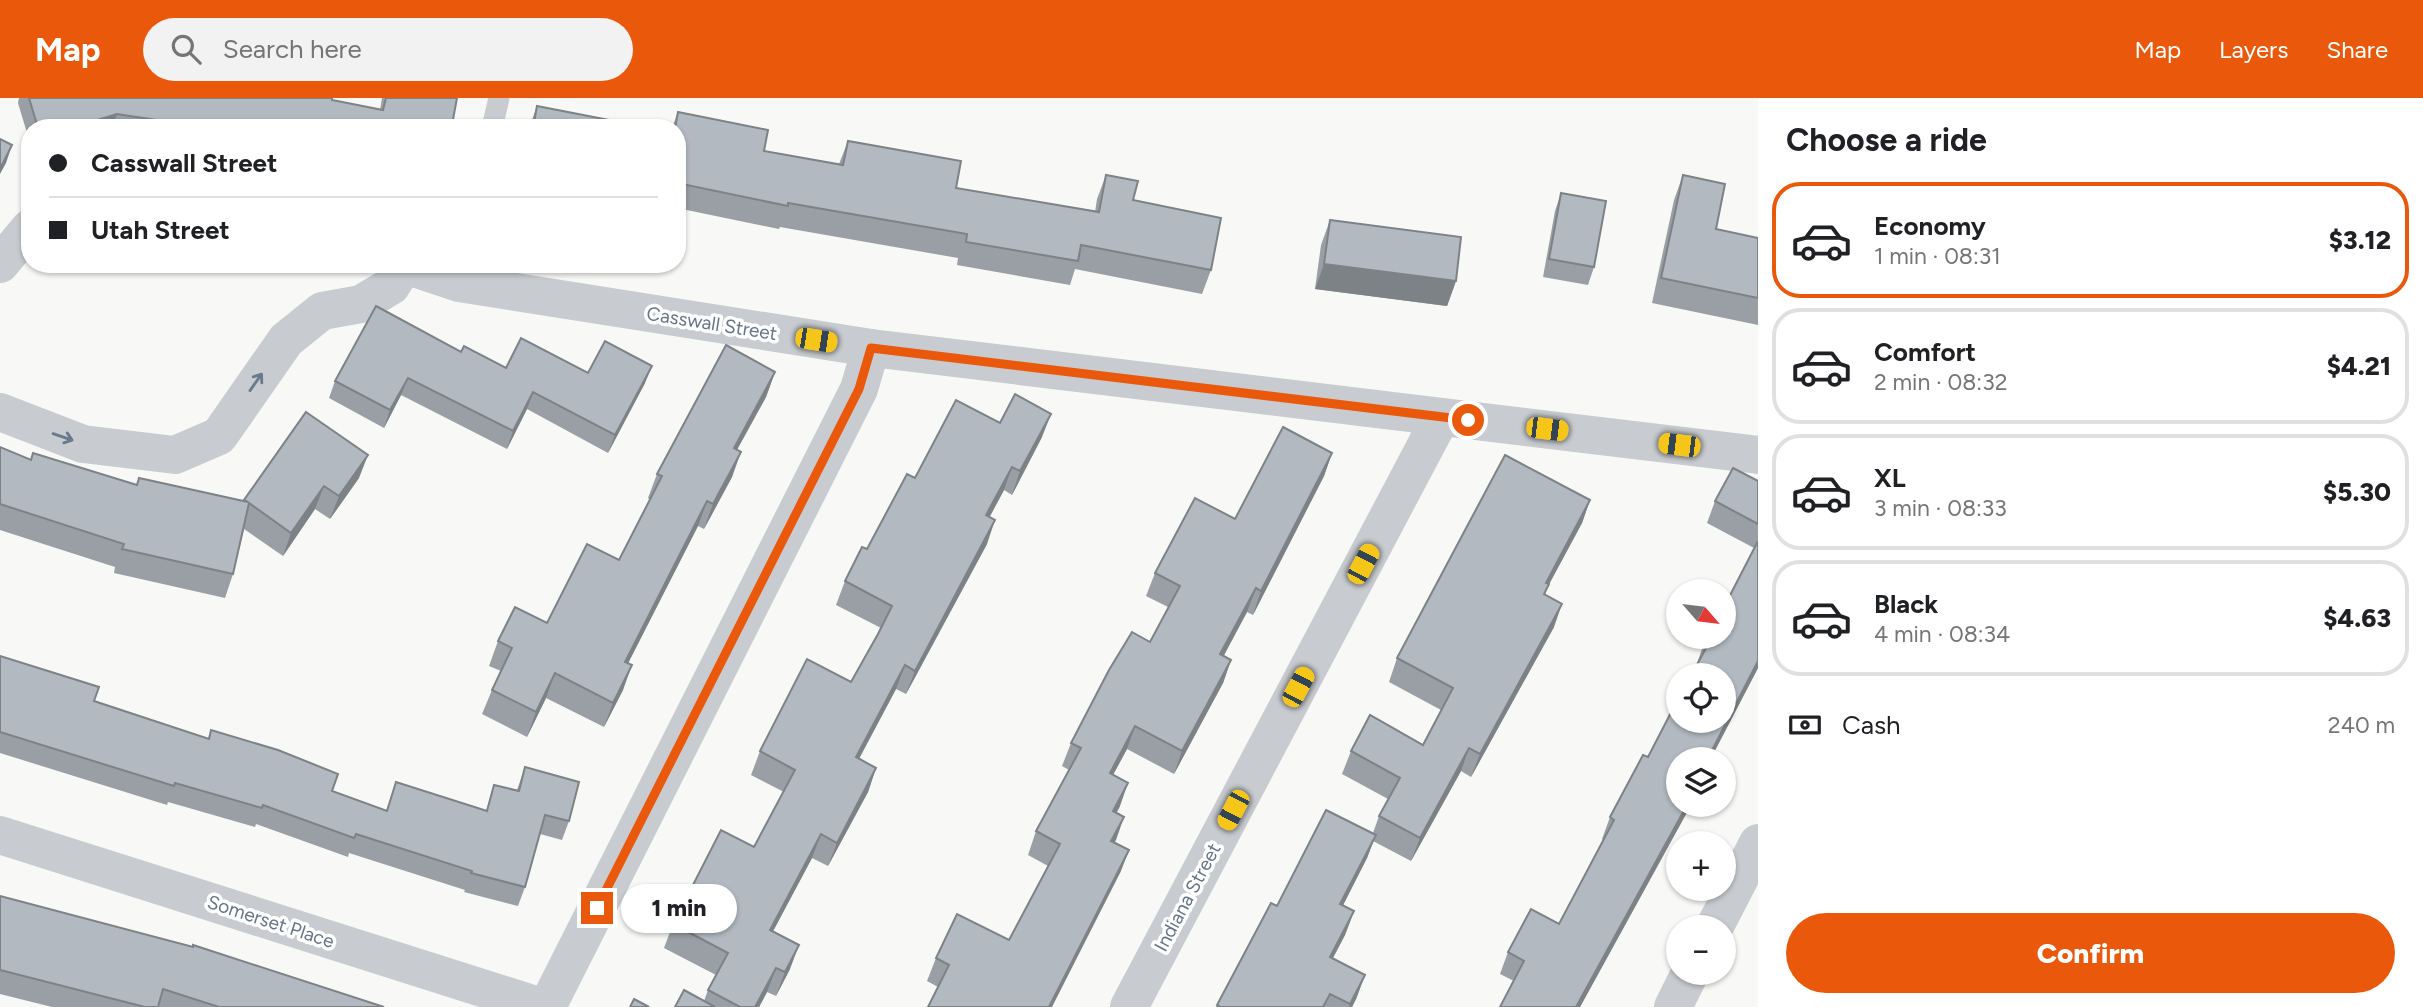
<!DOCTYPE html>
<html lang="en">
<head>
<meta charset="utf-8">
<style>
	body { margin:0; font-family:Figtree,sans-serif; background:#f2f2f2; color:#202124; height:100vh; display:flex; flex-direction:column; font-size:26px; white-space:nowrap }
	* { box-sizing:border-box; margin:0 }
	p { font-size:23px; color:#757577 }
	.icon { flex:none; width:38px; height:38px; fill:none; stroke:currentColor; stroke-width:2; stroke-linecap:round; stroke-linejoin:round }
	.map { position:relative; flex:1; overflow:hidden }
	.panel { display:flex; flex-direction:column; background:#fff; width:665px }
	.panel>* { flex:none }
	.guide { position:absolute; left:21px; top:21px; width:665px; height:154px; border-radius:28px; box-shadow:0 2px 5px #0004; display:grid; align-content:center; height:154px; padding:0 28px; background:#fff }
	.needle { width:46px; rotate:118deg }
	.tools { position:absolute; left:1666px; top:481px; display:grid; gap:14px }
	.tools a { display:grid; place-items:center; width:70px; height:70px; border-radius:50%; background:#fff; box-shadow:0 2px 5px #0004; font-size:35px }
	.end { position:absolute; width:32px; height:32px; margin:-16px; border:9px solid #ea580c; background:#fff; box-shadow:0 0 0 4px #fff }
	.from { border-radius:50% }
	.bubble { position:absolute; height:49px; border-radius:24px; background:#fff; box-shadow:0 2px 5px #0004; font-size:23px; font-weight:800; line-height:49px; text-align:center }
	.car { position:absolute; width:21px; height:42px; margin:-21px -10px; border-radius:9px; box-shadow:0 0 5px 2px #0007; background:linear-gradient(#f5c518 24%,#345 0 40%,#f5c518 0 76%,#345 0 86%,#f5c518 0) }
	.guide b { display:flex; align-items:center; gap:24px; height:66px; font-size:26px }
	.guide b+b { border-top:2px solid #e0e0e0 }
	.guide i { width:18px; height:18px; background:#202124 }
	ul { padding:0; list-style:none }
	li { display:flex; align-items:center; gap:21px; height:116px; margin:0 14px 10px; padding:0 14px; border:4px solid #e0e0e0; border-radius:28px }
	li div { flex:1 }
	li b { display:block; font-size:26px }
	li em { font-style:normal; font-weight:800 }
	li.on { border-color:#ea580c }
	li>.icon { width:63px; height:63px; stroke-width:1.5 }
	h2 { padding:0 28px; font-size:32px; line-height:84px }
	.pay { display:flex; align-items:center; gap:18px; height:77px; padding:0 28px; font-size:26px }
	.pay p { margin-inline-start:auto }
	.cta { display:flex; gap:14px; margin-top:auto; padding:14px 28px }
	.cta a { flex:1; height:80px; border-radius:42px; background:#ea580c; color:#fff; font-size:28px; font-weight:800; line-height:80px; text-align:center }
	header { display:flex; align-items:center; gap:42px; box-sizing:border-box; height:98px; padding:0 35px; background:#ea580c; color:#fff }
	header strong { font-size:33px }
	nav { display:flex; gap:38px; margin-inline-start:auto; font-size:24px }
	.search { width:490px; height:63px; background:#f2f2f2; display:flex; align-items:center; gap:18px; box-sizing:border-box; padding:0 24px; border-radius:38px; color:#757577; font-size:26px }
	main { display:flex; flex:1; min-height:0 }
	.map>svg:first-child { display:block }
	.lines { fill:none; stroke-linecap:round; stroke-linejoin:round }
	.lane { stroke:#c8cbcf; stroke-width:21 }
	.street { stroke:#c8cbcf; stroke-width:38 }
	.wall { fill:#999fa5 }
	.shaded-wall { fill:#7d8286 }
	.building { fill:#b2b9c0; stroke:#7d8286; stroke-width:2 }
	.oneway { stroke:#6a798c }
	.route { stroke:#ea580c; stroke-width:9 }
	.labels { text-anchor:middle; stroke-width:7; stroke-linejoin:round; paint-order:stroke }
	.street-label { font-size:19px; fill:#657589; stroke:#fff }
</style>
</head>
<body>
<header>
<strong>Map</strong>
<div class="search"><svg class="icon" aria-label="search" viewBox="0 0 24 24"><circle cx="10" cy="10" r="6"/><path d="M15 15l6 6"/></svg>Search here</div>
<nav><a>Map</a><a>Layers</a><a>Share</a></nav>
</header>
<main>
<div class="map">
<svg width="1758" height="909" viewBox="0 0 1758 909">
	<rect width="100%" height="100%" fill="#f8f9f6"/>
	<g class="lines">
		<path class="lane" d="M492 30 499 0"/>
		<g class="street">
			<path d="M0 166 30 130"/>
			<path d="M402 166 459 185 871 250 1758 357"/>
			<path d="M0 314 83 346 175 357 219 338 286 242 322 213 361 206 391 188 403 169"/>
			<path d="M0 737 542 909"/>
			<path d="M1714 830 1758 745"/>
			<path d="M547 909 859 291 871 250"/>
			<path d="M1129 909 1441 319"/>
			<path d="M1673 909 1690 875"/>
		</g>
	</g>
	<g class="wall">
		<path d="M19 0H332V2L380 12 382 0H457L451 30H30V45L18 5Z"/>
		<path d="M537 8 650 30H529Z"/>
		<path d="M678 14 764 53 839 66 848 43 956 90 1095 114 1097 101 1106 77 1211 172 1202 196 1075 171 1070 187 957 167 958 160 780 129 779 131 677 110V30H672Z"/>
		<path d="M1683 77 1716 131 1758 140V227L1652 205 1674 102Z"/>
		<path d="M1561 95 1594 169 1588 187 1543 179 1555 113Z"/>
		<path d="M1330 122 1456 183 1447 208 1315 191 1321 147Z"/>
		<path d="M461 254 506 270 588 275 645 285 608 355 527 311 507 351 401 297 384 330 329 300 335 283Z"/>
		<path d="M775 274 766 299 737 352 732 379 704 431 698 428 628 565 623 592 604 629 546 600 527 639 482 616 492 592 501 573 489 568 498 543 547 525 619 462 650 402 648 400 657 376Z"/>
		<path d="M1000 325 1042 339 1012 397 1004 392 989 419 987 446 906 596 896 591 859 661 876 670 868 694 828 768 812 760 773 833 790 871 776 898 767 894 759 909H675L704 903 708 892 716 877 664 850 673 826 754 749 784 694 751 677 760 653 851 584 881 530 836 507 845 483 915 380Z"/>
		<path d="M0 349 31 362 136 387 139 380 244 404V402L359 380 330 421 315 411 283 458 244 431 233 476 225 500 114 475 115 469 0 432Z"/>
		<path d="M1332 355 1324 378 1253 517 1247 514 1223 558 1231 562 1223 585 1174 676 1127 651 1113 677 1120 708 1116 715 1115 744 1129 752 1120 775 938 889 927 883 936 860 1009 842 1048 768 1028 757 1036 733 1069 672 1062 668 1071 645 1150 544 1168 509 1146 498 1155 475Z"/>
		<path d="M1758 383V570L1710 662H1678L1691 707 1580 909H1500L1514 883 1500 876 1508 854 1559 826 1604 742 1602 741 1610 719 1648 659 1696 568 1703 548 1754 450 1707 425 1715 403Z"/>
		<path d="M1590 402 1582 425 1547 490 1545 497 1554 529 1471 679 1461 673 1411 763 1373 743 1367 760 1343 807 1354 813 1345 837 1333 860 1365 877 1356 901 1352 909H1216L1271 805 1277 808 1373 735 1379 718 1388 701 1342 676 1351 653 1423 647 1441 612 1389 584 1397 560Z"/>
		<path d="M0 558 94 603 208 641 211 632 332 693 386 713 396 684 486 713 494 687 517 692 525 669 569 723 562 742 540 736 525 789 518 808 464 794 465 792 349 755 348 759 256 726 255 729 168 704 167 707 0 655Z"/>
		<path d="M0 798 384 909H52L0 896Z"/>
	</g>
	<g class="shaded-wall">
		<path d="M117 16 112 30H71Z"/>
		<path d="M12 47 6 65 0 76V71Z"/>
		<path d="M1324 166 1456 183 1447 208 1315 191Z"/>
		<path d="M652 268 645 285 608 355 615 337Z"/>
		<path d="M775 274 766 299 724 375 734 350Z"/>
		<path d="M408 280 401 297 384 330 390 312Z"/>
		<path d="M533 294 527 311 507 351 513 333Z"/>
		<path d="M1051 316 1042 339 1012 397 1020 373Z"/>
		<path d="M741 354 732 379 704 431 713 406Z"/>
		<path d="M1332 355 1324 378 1253 517 1261 493Z"/>
		<path d="M368 357 359 380 330 421 339 398Z"/>
		<path d="M1012 369 1004 392 978 441 986 417Z"/>
		<path d="M324 388 315 411 283 458 291 435Z"/>
		<path d="M1590 402 1582 425 1547 490 1540 509 1546 485Z"/>
		<path d="M707 403 698 428 616 589 625 564Z"/>
		<path d="M995 422 987 446 906 596 915 573Z"/>
		<path d="M1256 490 1247 514 1212 580 1220 556Z"/>
		<path d="M1562 506 1554 529 1471 679 1480 656Z"/>
		<path d="M1231 562 1223 585 1174 676 1182 653Z"/>
		<path d="M1758 563V570L1710 662H1707Z"/>
		<path d="M632 567 623 592 604 629 613 605Z"/>
		<path d="M905 567 896 591 847 683 856 659Z"/>
		<path d="M555 575 546 600 527 639 536 614Z"/>
		<path d="M1135 628 1127 651 1101 699 1110 675Z"/>
		<path d="M1469 650 1461 673 1411 763 1420 740Z"/>
		<path d="M876 670 868 694 828 768 837 745Z"/>
		<path d="M1128 685 1120 708 1105 737 1113 713Z"/>
		<path d="M1687 707H1691L1580 909H1576Z"/>
		<path d="M1124 719 1116 742 1103 766 1111 743Z"/>
		<path d="M821 736 812 760 761 856 770 832Z"/>
		<path d="M1376 737 1367 760 1332 829 1340 806Z"/>
		<path d="M1129 752 1120 775 1052 909H1049Z"/>
		<path d="M1354 813 1345 837 1321 882 1330 859Z"/>
		<path d="M799 847 790 871 776 898 785 874Z"/>
		<path d="M776 870 767 894 759 909H755Z"/>
		<path d="M1365 877 1356 901 1352 909H1349Z"/>
	</g>
	<g class="building">
		<path d="M29 0H332V2L383 12 386 0H457L452 27 444 25 443 30H253L219 24V30H209L117 16 71 30H38Z"/>
		<path d="M537 8 650 30H533Z"/>
		<path d="M678 14 768 32 764 53 843 67 848 43 961 63 956 90 1099 114 1106 77 1138 83 1133 102 1221 120 1211 172 1081 147 1078 163 966 144 967 136 788 105V108L677 85V30H675Z"/>
		<path d="M0 41 12 47 0 71Z"/>
		<path d="M1683 77 1725 86 1716 131 1758 140V200L1661 180Z"/>
		<path d="M1561 95 1606 103 1594 169 1549 161Z"/>
		<path d="M1330 122 1461 139 1456 183 1324 166Z"/>
		<path d="M376 208 461 254 464 248 506 270 521 240 588 275 605 243 652 268 615 337 533 294 513 333 408 280 390 312 335 283Z"/>
		<path d="M726 247 775 274 734 350 741 354 713 406 707 403 625 564 632 567 613 605 555 575 536 614 492 592 512 550 498 543 515 509 547 525 587 446 619 462 662 378 657 376Z"/>
		<path d="M1015 296 1051 316 1020 373 1012 369 986 417 995 422 915 573 905 567 856 659 876 670 837 745 821 736 770 832 799 847 785 874 776 870 755 909H740L708 892 728 855 673 826 721 732 754 749 795 672 760 653 807 561 851 584 878 536 892 508 845 483 862 449 867 451 907 376 915 380 956 302 1000 325Z"/>
		<path d="M306 314 368 357 339 398 324 388 291 435 249 405 233 476 122 451 124 446 0 406V349L31 362 33 355 137 387 139 380 248 404 244 402Z"/>
		<path d="M1283 329 1332 355 1261 493 1256 490 1220 556 1231 562 1182 653 1135 628 1110 675 1128 685 1113 713 1124 719 1111 743 1129 752 1049 909H928L949 867 936 860 957 816 1009 842 1060 746 1036 733 1081 650 1071 645 1109 572 1132 534 1150 544 1180 488 1155 475 1195 400 1235 421Z"/>
		<path d="M1505 357 1590 402 1546 485 1549 486 1544 496 1562 506 1480 656 1469 650 1420 740 1379 718 1400 680 1351 653 1370 617 1423 647 1453 590 1397 560Z"/>
		<path d="M1733 370 1758 383V426L1715 403Z"/>
		<path d="M1758 443V563L1707 662H1678V707H1687L1576 909H1500L1524 863 1508 854 1531 811 1559 826 1614 722 1610 719 1643 657 1648 659 1678 601V623H1724V578H1691L1706 550 1703 548 1708 539H1724V509Z"/>
		<path d="M0 558 99 589 94 603 209 641 211 632 278 652 338 676 332 693 387 713 396 684 487 713 494 687 519 693 525 669 579 684 569 723 545 717 525 789 471 775 472 773 356 736 354 740 263 707 262 710 175 685 174 688 0 634Z"/>
		<path d="M1326 712 1376 737 1340 806 1354 813 1330 859 1365 877 1350 906 1330 896 1323 909H1218L1219 908 1217 907 1271 805 1277 808Z"/>
		<path d="M0 798 193 849V847L384 909H219L163 891 158 909H145L0 872Z"/>
		<path d="M684 892 715 909H675Z"/>
		<path d="M634 901 649 909H630Z"/>
	</g>
	<defs><path id="oneway-shaft" d="M-6 0H5M1.5-3L5.5 0L1.5 3" fill="none" stroke-width="1.6" stroke-linecap="round" stroke-linejoin="round" transform="scale(1.75)"/></defs>
	<g class="oneway">
		<use href="#oneway-shaft" transform="translate(256 284) rotate(-55)"/>
		<use href="#oneway-shaft" transform="translate(63 339) rotate(19)"/>
	</g>
	<g class="lines">
		<path class="route" d="M597 810 859 291 871 250 1468 322"/>
	</g>
	<g class="labels">
		<g class="street-label">
			<text transform="translate(712 225) rotate(9)" y="7">Casswall Street</text>
			<text transform="translate(1187 799) rotate(-62)" y="7">Indiana Street</text>
			<text transform="translate(271 823) rotate(18)" y="7">Somerset Place</text>
		</g>
	</g>
</svg>
<div class="tools">
<a><svg class="needle" viewBox="-14 -14 28 28"><path d="M0-13l5 13h-10z" fill="#e53935"/><path d="M0 13l5-13h-10z" fill="#757577"/></svg></a>
<a><svg class="icon" aria-label="locate" viewBox="0 0 24 24"><circle cx="12" cy="12" r="6"/><path d="M12 2v4M12 18v4M2 12h4M18 12h4"/></svg></a>
<a><svg class="icon" aria-label="layers" viewBox="0 0 24 24"><path d="M12 4l9 5-9 5-9-5zM3 14l9 5 9-5"/></svg></a>
<a>+</a>
<a>−</a>
</div>
<i class="end from" style="left:1468px;top:322px"></i>
<i class="end" style="left:597px;top:810px"></i>
<div class="bubble" style="left:621px;top:786px;width:116px">1 min</div>
<i class="car" style="left:816px;top:242px;rotate:99deg"></i>
<i class="car" style="left:1547px;top:331px;rotate:97deg"></i>
<i class="car" style="left:1679px;top:347px;rotate:277deg"></i>
<i class="car" style="left:1363px;top:466px;rotate:28deg"></i>
<i class="car" style="left:1298px;top:589px;rotate:28deg"></i>
<i class="car" style="left:1233px;top:712px;rotate:208deg"></i>
<div class="guide">
<b><i class="from"></i>Casswall Street</b>
<b><i></i>Utah Street</b>
</div>
</div>
<section class="panel">
<h2>Choose a ride</h2>
<ul>
<li class="on"><svg class="icon" aria-label="car" viewBox="0 0 24 24"><path d="M5 17H2v-5l4-1 3-4h7l3 4 3 1v5h-3M9 17h6M6 11h13"/><circle cx="7" cy="17" r="2"/><circle cx="17" cy="17" r="2"/></svg><div><b>Economy</b><p>1 min · 08:31</p></div><em>$3.12</em></li>
<li><svg class="icon" aria-label="car" viewBox="0 0 24 24"><path d="M5 17H2v-5l4-1 3-4h7l3 4 3 1v5h-3M9 17h6M6 11h13"/><circle cx="7" cy="17" r="2"/><circle cx="17" cy="17" r="2"/></svg><div><b>Comfort</b><p>2 min · 08:32</p></div><em>$4.21</em></li>
<li><svg class="icon" aria-label="car" viewBox="0 0 24 24"><path d="M5 17H2v-5l4-1 3-4h7l3 4 3 1v5h-3M9 17h6M6 11h13"/><circle cx="7" cy="17" r="2"/><circle cx="17" cy="17" r="2"/></svg><div><b>XL</b><p>3 min · 08:33</p></div><em>$5.30</em></li>
<li><svg class="icon" aria-label="car" viewBox="0 0 24 24"><path d="M5 17H2v-5l4-1 3-4h7l3 4 3 1v5h-3M9 17h6M6 11h13"/><circle cx="7" cy="17" r="2"/><circle cx="17" cy="17" r="2"/></svg><div><b>Black</b><p>4 min · 08:34</p></div><em>$4.63</em></li>
</ul>
<div class="pay"><svg class="icon" aria-label="cash" viewBox="0 0 24 24"><path d="M3 7h18v10H3z"/><circle cx="12" cy="12" r="2"/></svg>Cash<p>240 m</p></div>
<div class="cta"><a>Confirm</a></div>
</section>
</main>
</body>
</html>
